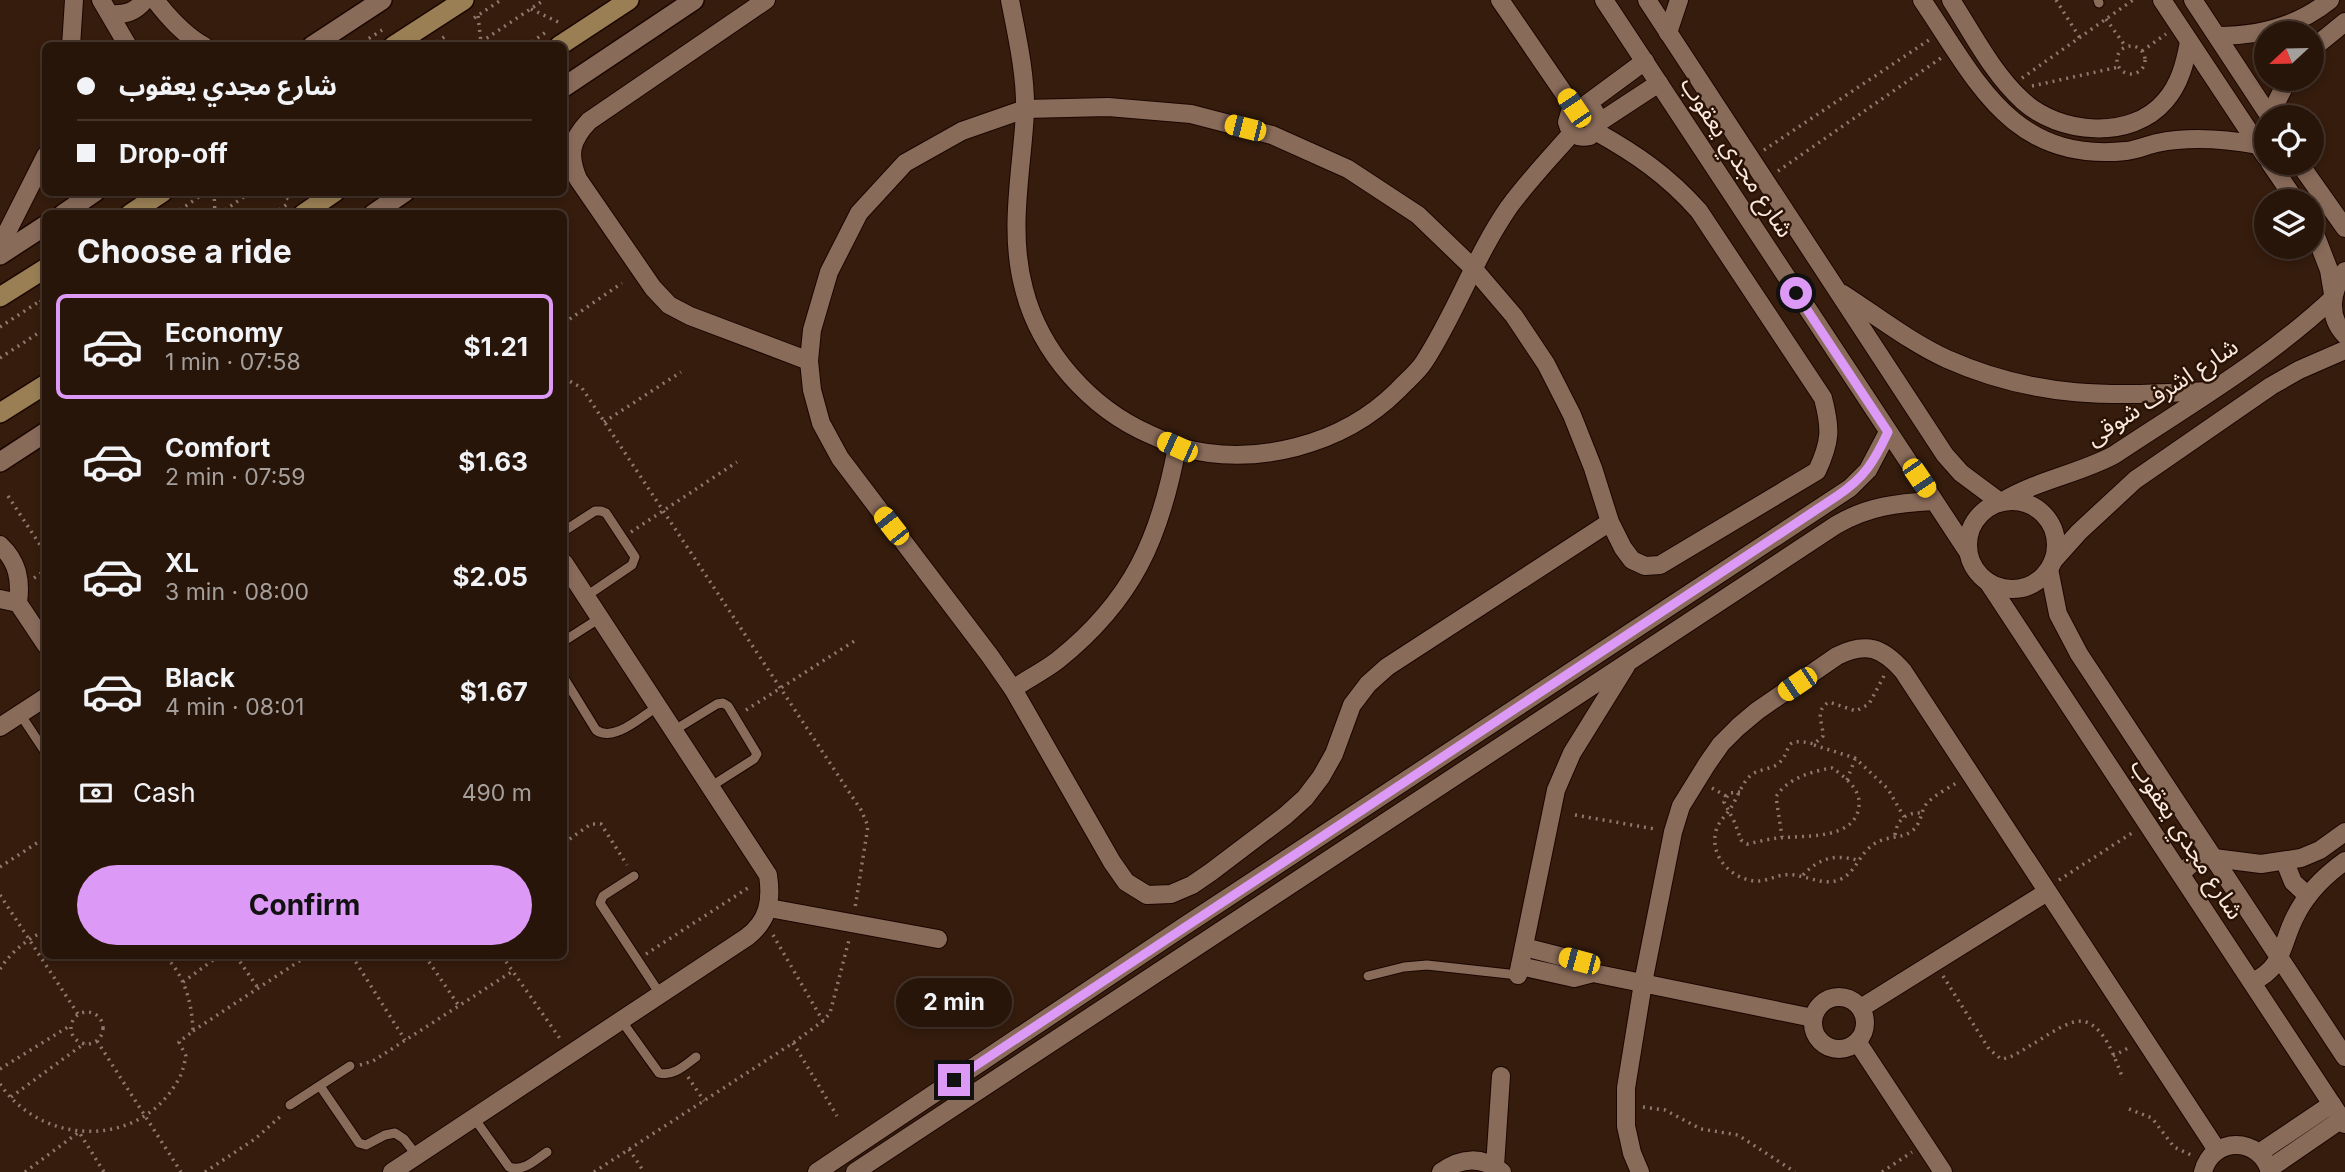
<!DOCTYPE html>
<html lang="en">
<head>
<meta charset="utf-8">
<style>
	body { margin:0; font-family:Inter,"Noto Sans Arabic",sans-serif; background:#342218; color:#f1f3f6; height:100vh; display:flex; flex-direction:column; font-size:26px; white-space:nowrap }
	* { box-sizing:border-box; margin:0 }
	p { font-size:23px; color:#a59f9c }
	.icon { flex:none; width:38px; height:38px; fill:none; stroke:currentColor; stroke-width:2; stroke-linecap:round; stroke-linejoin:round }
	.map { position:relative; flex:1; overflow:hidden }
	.sheet { position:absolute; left:42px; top:210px; width:525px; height:749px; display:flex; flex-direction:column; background:#28150a; border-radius:10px; box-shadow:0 4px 10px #0003,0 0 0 2px #44342b }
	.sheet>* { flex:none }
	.guide { position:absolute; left:42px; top:42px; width:525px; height:154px; border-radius:10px; box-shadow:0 4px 10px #0003,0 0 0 2px #44342b; display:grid; align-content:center; height:154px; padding:0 35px; background:#28150a }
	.needle { width:46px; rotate:248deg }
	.fabs { position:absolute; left:2254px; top:21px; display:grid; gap:14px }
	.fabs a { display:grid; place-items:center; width:70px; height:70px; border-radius:50%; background:#28150a; box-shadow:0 4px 10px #0003,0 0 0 2px #44342b; font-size:35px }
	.end { position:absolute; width:32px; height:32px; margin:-16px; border:9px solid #dc99f5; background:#111; box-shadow:0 0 0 4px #111 }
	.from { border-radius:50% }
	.bubble { position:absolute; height:49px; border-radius:24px; background:#28150a; box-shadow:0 4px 10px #0003,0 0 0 2px #44342b; font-size:23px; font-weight:700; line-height:49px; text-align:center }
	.car { position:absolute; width:21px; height:42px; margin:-21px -10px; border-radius:9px; box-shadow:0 0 5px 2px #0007; background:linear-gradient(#f5c518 24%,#345 0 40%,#f5c518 0 76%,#345 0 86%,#f5c518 0) }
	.guide b { display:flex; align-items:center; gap:24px; height:66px; font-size:26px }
	.guide b+b { border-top:2px solid #44342b }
	.guide i { width:18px; height:18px; background:#f1f3f6 }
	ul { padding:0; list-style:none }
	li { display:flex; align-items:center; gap:21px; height:105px; margin:0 14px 10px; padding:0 21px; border:4px solid transparent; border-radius:10px }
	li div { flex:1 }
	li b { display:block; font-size:26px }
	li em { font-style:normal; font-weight:700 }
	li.on { border-color:#dc99f5 }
	li>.icon { width:63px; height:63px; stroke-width:1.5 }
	h2 { padding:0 35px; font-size:32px; line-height:84px }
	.pay { display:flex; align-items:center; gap:18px; height:77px; padding:0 35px; font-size:26px }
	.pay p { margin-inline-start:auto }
	.cta { display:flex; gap:14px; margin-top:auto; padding:14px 35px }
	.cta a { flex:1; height:80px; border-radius:42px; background:#dc99f5; color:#111; font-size:28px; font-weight:700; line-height:80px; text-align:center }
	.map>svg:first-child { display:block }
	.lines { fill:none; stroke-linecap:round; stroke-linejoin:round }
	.service-casing { stroke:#1b0600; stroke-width:11 }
	.minor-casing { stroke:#1b0600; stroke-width:20 }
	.tertiary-casing { stroke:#1b0600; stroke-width:22 }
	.secondary-casing { stroke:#1b0600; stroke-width:22 }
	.path { stroke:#8f796c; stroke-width:3.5; stroke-dasharray:2 5; stroke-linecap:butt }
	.service { stroke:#896b5a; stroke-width:9 }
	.minor { stroke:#896b5a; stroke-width:18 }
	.tertiary { stroke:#896b5a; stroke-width:19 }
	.secondary { stroke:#9a7f54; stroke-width:19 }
	.route { stroke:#dc99f5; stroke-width:9 }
	.labels { text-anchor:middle; stroke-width:5; stroke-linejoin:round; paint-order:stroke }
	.street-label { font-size:24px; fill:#fae8df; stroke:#2a1304 }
</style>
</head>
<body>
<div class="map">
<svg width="2345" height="1172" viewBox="0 0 2345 1172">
	<rect width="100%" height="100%" fill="#351c0d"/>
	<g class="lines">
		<g class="service-casing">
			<g id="service">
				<path d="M2098 0 2099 3"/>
				<path d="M564 531 595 511H601L606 513 635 557 632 565 585 597"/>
				<path d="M564 641 600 618"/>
				<path d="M564 678 596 730C614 743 642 716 657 707"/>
				<path d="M20 714 46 753"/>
				<path d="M673 731 717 704 723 703 728 706 757 754 754 759 710 787"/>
				<path d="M634 876 603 896 600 903 660 994"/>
				<path d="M1368 976 1404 967 1427 965 1518 975"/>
				<path d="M621 1020 659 1073C673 1077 685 1065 696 1057"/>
				<path d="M320 1086 359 1143 366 1145 385 1135 395 1133 404 1139 417 1156"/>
				<path d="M290 1105 350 1066"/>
				<path d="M474 1118 509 1167C524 1172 535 1160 547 1152"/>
			</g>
		</g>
		<g class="minor-casing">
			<g id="minor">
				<path d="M101 0 128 46"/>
				<path d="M155 0C169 18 184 35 204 46"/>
				<path d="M766 0 589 121C570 141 568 155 578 179L653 288 669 305 690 316 809 361"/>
				<path d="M1010 0C1017 36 1026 75 1025 112 1022 171 1008 230 1024 289 1040 352 1090 408 1149 434 1159 438 1169 444 1179 447 1255 468 1343 445 1398 390 1406 381 1417 373 1424 362 1456 313 1475 256 1509 207 1528 181 1551 157 1572 133"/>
				<path d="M1500 0 1574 108"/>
				<path d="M1604 0 1968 552"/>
				<path d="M1647 0 1945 455 1961 473 2000 502"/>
				<path d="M1922 0C1977 81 2012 163 2126 151 2137 150 2147 145 2157 143 2191 136 2225 139 2258 145"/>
				<path d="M1951 0C1973 34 1993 74 2023 101 2059 134 2131 141 2165 101 2180 84 2185 63 2189 42"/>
				<path d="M2162 0 2266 157"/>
				<path d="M2193 0 2270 117"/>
				<path d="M110 14C126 15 135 12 145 0"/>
				<path d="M1668 33 1679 0"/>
				<path d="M2217 36C2259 36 2297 27 2330 0"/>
				<path d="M71 46 74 0"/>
				<path d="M2312 49 2345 22"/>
				<path d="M1584 106 1645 61"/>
				<path d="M2269 117 2288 79"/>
				<path d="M1598 123 1595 112 1584 106 1570 112 1567 122C1570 134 1578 139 1590 136L1598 123 1659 83"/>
				<path d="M1595 131C1636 154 1667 175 1699 211L1823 398C1831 429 1831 441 1817 471L1660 565 1645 566 1632 560 1623 548 1610 522 1593 468 1572 415 1546 364 1514 316 1473 268 1418 215 1348 169 1272 135 1191 114 1108 107 1025 109 962 131 905 163 859 213 829 272 812 330 809 361 812 390 821 423 840 458 990 656 1013 689 1112 862 1126 882 1147 895 1171 894 1192 885 1211 872 1285 816 1305 798 1321 777 1334 754 1352 705 1368 684 1387 667 1610 522"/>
				<path d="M2270 163 2296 201"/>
				<path d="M2299 163 2345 228"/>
				<path d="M2312 226 2329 270 2333 294"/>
				<path d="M0 246 46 155"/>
				<path d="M2345 271C2331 291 2327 316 2345 335"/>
				<path d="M1843 294C1877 316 1910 342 1947 359 2039 400 2113 396 2211 391"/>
				<path d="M2003 501C2038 480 2078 474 2114 455 2189 405 2267 360 2333 298"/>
				<circle cx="2012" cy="545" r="44"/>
				<path d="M0 545C18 562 21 580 18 603L46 645"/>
				<path d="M2053 561 2079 532 2135 480 2271 386 2299 370 2345 350"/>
				<path d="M2049 569 2058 614 2079 654 2345 1057"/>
				<path d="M1988 582 2345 1124"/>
				<path d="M0 599 18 603"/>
				<path d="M1013 689C1027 679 1044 671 1058 660 1133 600 1160 538 1177 447"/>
				<path d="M0 727 46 697"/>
				<path d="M2285 862 2293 882 2308 896"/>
				<path d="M2181 874 2190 865 2201 859 2214 858 2261 864 2301 858 2320 850 2345 832"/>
				<path d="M769 908 938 939"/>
				<path d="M1524 947 1579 961 1593 973"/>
				<path d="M1520 966 1574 978 1593 973 1813 1018"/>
				<path d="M1518 975 1556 790 1572 753 1626 666"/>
				<path d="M2252 982C2284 968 2281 944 2295 917 2306 894 2324 876 2345 861"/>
				<circle cx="1839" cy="1023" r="26"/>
				<path d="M1861 1008 2047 892"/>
				<path d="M1858 1043 1943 1172"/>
				<path d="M2259 1153 2332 1104"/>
				<path d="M1495 1166 1501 1076"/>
				<path d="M2269 1169 2342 1119"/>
				<path d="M392 1172 747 937C768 921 772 901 768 875L564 563"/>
				<path d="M817 1172 1183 927 1850 488 1868 470 1888 432"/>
				<path d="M855 1172 1836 525C1868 506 1898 503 1934 501"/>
				<path d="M1441 1172C1461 1157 1482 1156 1502 1172"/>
				<path d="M1640 1172 1632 1153 1626 1126V1088L1643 983 1673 832 1681 806 1707 764 1721 744 1738 727 1757 711 1837 656C1866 641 1883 648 1903 671L2217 1150"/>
				<path d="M2203 1172C2212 1136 2260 1136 2270 1172"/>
			</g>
		</g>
		<g class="tertiary-casing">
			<g id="tertiary">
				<path d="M312 46 382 0"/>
				<path d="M564 87 694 0"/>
				<path d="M63 214 95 192"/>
				<path d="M373 214 405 192"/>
				<path d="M0 255 46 225"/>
				<path d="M0 462 46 432"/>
			</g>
		</g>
		<g class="secondary-casing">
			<g id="secondary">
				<path d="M393 46 464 0"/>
				<path d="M559 46 629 0"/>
				<path d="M130 214 163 192"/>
				<path d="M303 214 335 192"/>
				<path d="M0 297 46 268"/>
				<path d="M0 413 46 384"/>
			</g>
		</g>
		<g class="path">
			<path d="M2056 0 2080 38"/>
			<path d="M531 9 560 23"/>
			<path d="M478 16 481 42"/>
			<path d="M474 18 501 0"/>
			<path d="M2106 19 2126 47"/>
			<path d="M357 46 382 30"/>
			<path d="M431 46 447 35"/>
			<path d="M475 46 544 0"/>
			<path d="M526 46 546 32"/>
			<circle cx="2131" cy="60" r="14"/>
			<path d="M2142 51 2166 34"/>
			<path d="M2022 78 2133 0"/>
			<path d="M2032 86 2119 67"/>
			<path d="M1764 150 1929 40"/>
			<path d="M1778 171 1941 58"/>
			<path d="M214 192 215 214"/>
			<path d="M274 192 291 200"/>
			<path d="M174 214 206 192"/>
			<path d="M219 214 251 192"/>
			<path d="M273 214 289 203"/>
			<path d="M41 300 43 329"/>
			<path d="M564 323 622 283"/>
			<path d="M0 327 46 297"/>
			<path d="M0 358 46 328"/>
			<path d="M564 378 582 388 861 810 868 826 855 908"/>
			<path d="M604 422 681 372"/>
			<path d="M8 496 46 554"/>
			<path d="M631 532 737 462"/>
			<path d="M34 578 46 570"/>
			<path d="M1884 676 1869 704 1856 711 1829 702C1814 711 1823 722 1823 736L1814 744C1780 736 1794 750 1778 764 1770 770 1756 769 1749 777 1741 785 1737 799 1730 809 1725 817 1718 822 1716 831 1709 857 1733 881 1758 881 1767 881 1775 876 1783 875 1803 872 1822 888 1841 879 1855 872 1858 858 1869 848 1884 834 1901 840 1912 831 1922 823 1920 812 1927 803 1935 795 1948 788 1958 782"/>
			<path d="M746 710 856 640"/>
			<path d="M1814 745 1855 758 1888 789 1904 817"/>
			<path d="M1847 780 1855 759"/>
			<path d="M1712 788 1726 796"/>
			<path d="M1740 792 1729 793 1724 802 1735 823 1741 840 1747 844C1757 842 1768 839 1779 838 1803 835 1855 841 1859 806 1861 789 1844 776 1832 768 1812 771 1786 779 1776 797L1782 837"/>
			<path d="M1575 815 1655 829"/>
			<path d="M1895 835C1897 820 1906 812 1921 813"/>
			<path d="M564 843 591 824H601L627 865"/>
			<path d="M0 867 46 837"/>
			<path d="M1803 875C1819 858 1835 854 1857 860"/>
			<path d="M2059 880 2132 833"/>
			<path d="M0 895 78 1014"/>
			<path d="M773 935 823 1021"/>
			<path d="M646 954 751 886"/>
			<path d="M212 956 223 959 235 956"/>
			<path d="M236 956 258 988"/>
			<path d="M352 956 405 1040"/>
			<path d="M352 956H370"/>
			<path d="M425 956 459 1006"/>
			<path d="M502 956 561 1040"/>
			<path d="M169 960 176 956"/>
			<path d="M0 969C11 952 27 939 46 930"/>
			<path d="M1943 976 1989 1049 2001 1059C2012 1058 2021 1051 2031 1045 2044 1038 2059 1026 2074 1022 2102 1015 2115 1059 2123 1079"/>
			<path d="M183 982 216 958"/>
			<circle cx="87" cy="1028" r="16"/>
			<path d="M193 1031 307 956"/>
			<path d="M97 1041 181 1172"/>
			<path d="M793 1043 837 1116"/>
			<path d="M2113 1056 2130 1047"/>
			<path d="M360 1065 373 1061 513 971"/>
			<path d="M0 1069 71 1025"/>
			<path d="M688 1077 704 1101"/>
			<path d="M0 1084C42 1146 138 1149 177 1082 182 1075 184 1065 186 1056L179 1042 193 1031C192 1003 185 976 165 956"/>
			<path d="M11 1097 85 1043"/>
			<path d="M1643 1107 1665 1110 1701 1129 1738 1135 1795 1172"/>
			<path d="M2129 1109 2152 1118 2174 1147 2191 1155"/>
			<path d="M629 1149 644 1172"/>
			<path d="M25 1172 79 1132 104 1172"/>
			<path d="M205 1172 255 1139 282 1115"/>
			<path d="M594 1172 793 1043 823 1021 830 1013 849 940"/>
			<path d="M1882 1172 1912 1152"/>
		</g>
		<use href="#service" class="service"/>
		<use href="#minor" class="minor"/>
		<use href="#tertiary" class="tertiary"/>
		<use href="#secondary" class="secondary"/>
	</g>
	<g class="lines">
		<path class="route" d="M954 1080 1837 496C1864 478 1874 462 1888 432L1796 293"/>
	</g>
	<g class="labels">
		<g class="street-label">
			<text transform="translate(1737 157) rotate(57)" y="8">شارع مجدي يعقوب</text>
			<text transform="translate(2162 392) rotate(-33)" y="8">شارع اشرف شوقى</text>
			<text transform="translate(2187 839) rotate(57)" y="8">شارع مجدي يعقوب</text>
		</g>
	</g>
</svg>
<div class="fabs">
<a><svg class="needle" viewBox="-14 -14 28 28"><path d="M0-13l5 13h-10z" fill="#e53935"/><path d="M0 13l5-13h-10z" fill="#a59f9c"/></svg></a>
<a><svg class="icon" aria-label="locate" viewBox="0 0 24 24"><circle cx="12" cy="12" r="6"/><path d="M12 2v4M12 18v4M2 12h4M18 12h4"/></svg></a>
<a><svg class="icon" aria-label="layers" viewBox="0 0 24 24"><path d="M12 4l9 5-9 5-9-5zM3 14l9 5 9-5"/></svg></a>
</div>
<i class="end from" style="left:1796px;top:293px"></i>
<i class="end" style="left:954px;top:1080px"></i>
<div class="bubble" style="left:896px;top:978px;width:116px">2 min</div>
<i class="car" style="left:1574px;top:108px;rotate:326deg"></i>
<i class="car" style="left:1245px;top:128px;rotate:284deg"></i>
<i class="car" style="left:1177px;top:447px;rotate:294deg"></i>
<i class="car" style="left:1919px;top:478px;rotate:146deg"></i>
<i class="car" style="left:891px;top:526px;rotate:322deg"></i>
<i class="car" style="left:1797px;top:684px;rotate:236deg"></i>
<i class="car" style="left:1579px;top:961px;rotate:285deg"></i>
<div class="guide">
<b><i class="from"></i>شارع مجدي يعقوب</b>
<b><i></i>Drop-off</b>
</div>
<section class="sheet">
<h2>Choose a ride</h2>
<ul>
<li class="on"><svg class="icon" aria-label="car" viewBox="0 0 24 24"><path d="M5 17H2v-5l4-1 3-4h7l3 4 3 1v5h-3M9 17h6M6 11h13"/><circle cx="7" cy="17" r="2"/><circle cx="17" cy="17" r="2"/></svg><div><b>Economy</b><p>1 min · 07:58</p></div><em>$1.21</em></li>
<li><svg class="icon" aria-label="car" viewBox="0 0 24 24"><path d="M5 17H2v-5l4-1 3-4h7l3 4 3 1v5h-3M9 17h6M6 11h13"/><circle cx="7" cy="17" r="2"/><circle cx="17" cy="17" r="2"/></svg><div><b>Comfort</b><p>2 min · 07:59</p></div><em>$1.63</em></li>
<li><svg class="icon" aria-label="car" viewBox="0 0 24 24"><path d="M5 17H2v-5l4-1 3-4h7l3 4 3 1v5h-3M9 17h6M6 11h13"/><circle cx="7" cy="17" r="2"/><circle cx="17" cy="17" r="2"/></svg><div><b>XL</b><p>3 min · 08:00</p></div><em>$2.05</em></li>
<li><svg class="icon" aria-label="car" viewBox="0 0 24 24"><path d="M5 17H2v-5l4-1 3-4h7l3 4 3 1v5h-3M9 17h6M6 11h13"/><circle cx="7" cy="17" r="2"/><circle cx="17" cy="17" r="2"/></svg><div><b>Black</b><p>4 min · 08:01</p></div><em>$1.67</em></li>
</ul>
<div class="pay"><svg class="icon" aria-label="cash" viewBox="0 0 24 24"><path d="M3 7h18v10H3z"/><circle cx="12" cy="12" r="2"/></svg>Cash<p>490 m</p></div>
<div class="cta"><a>Confirm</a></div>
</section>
</div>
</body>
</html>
